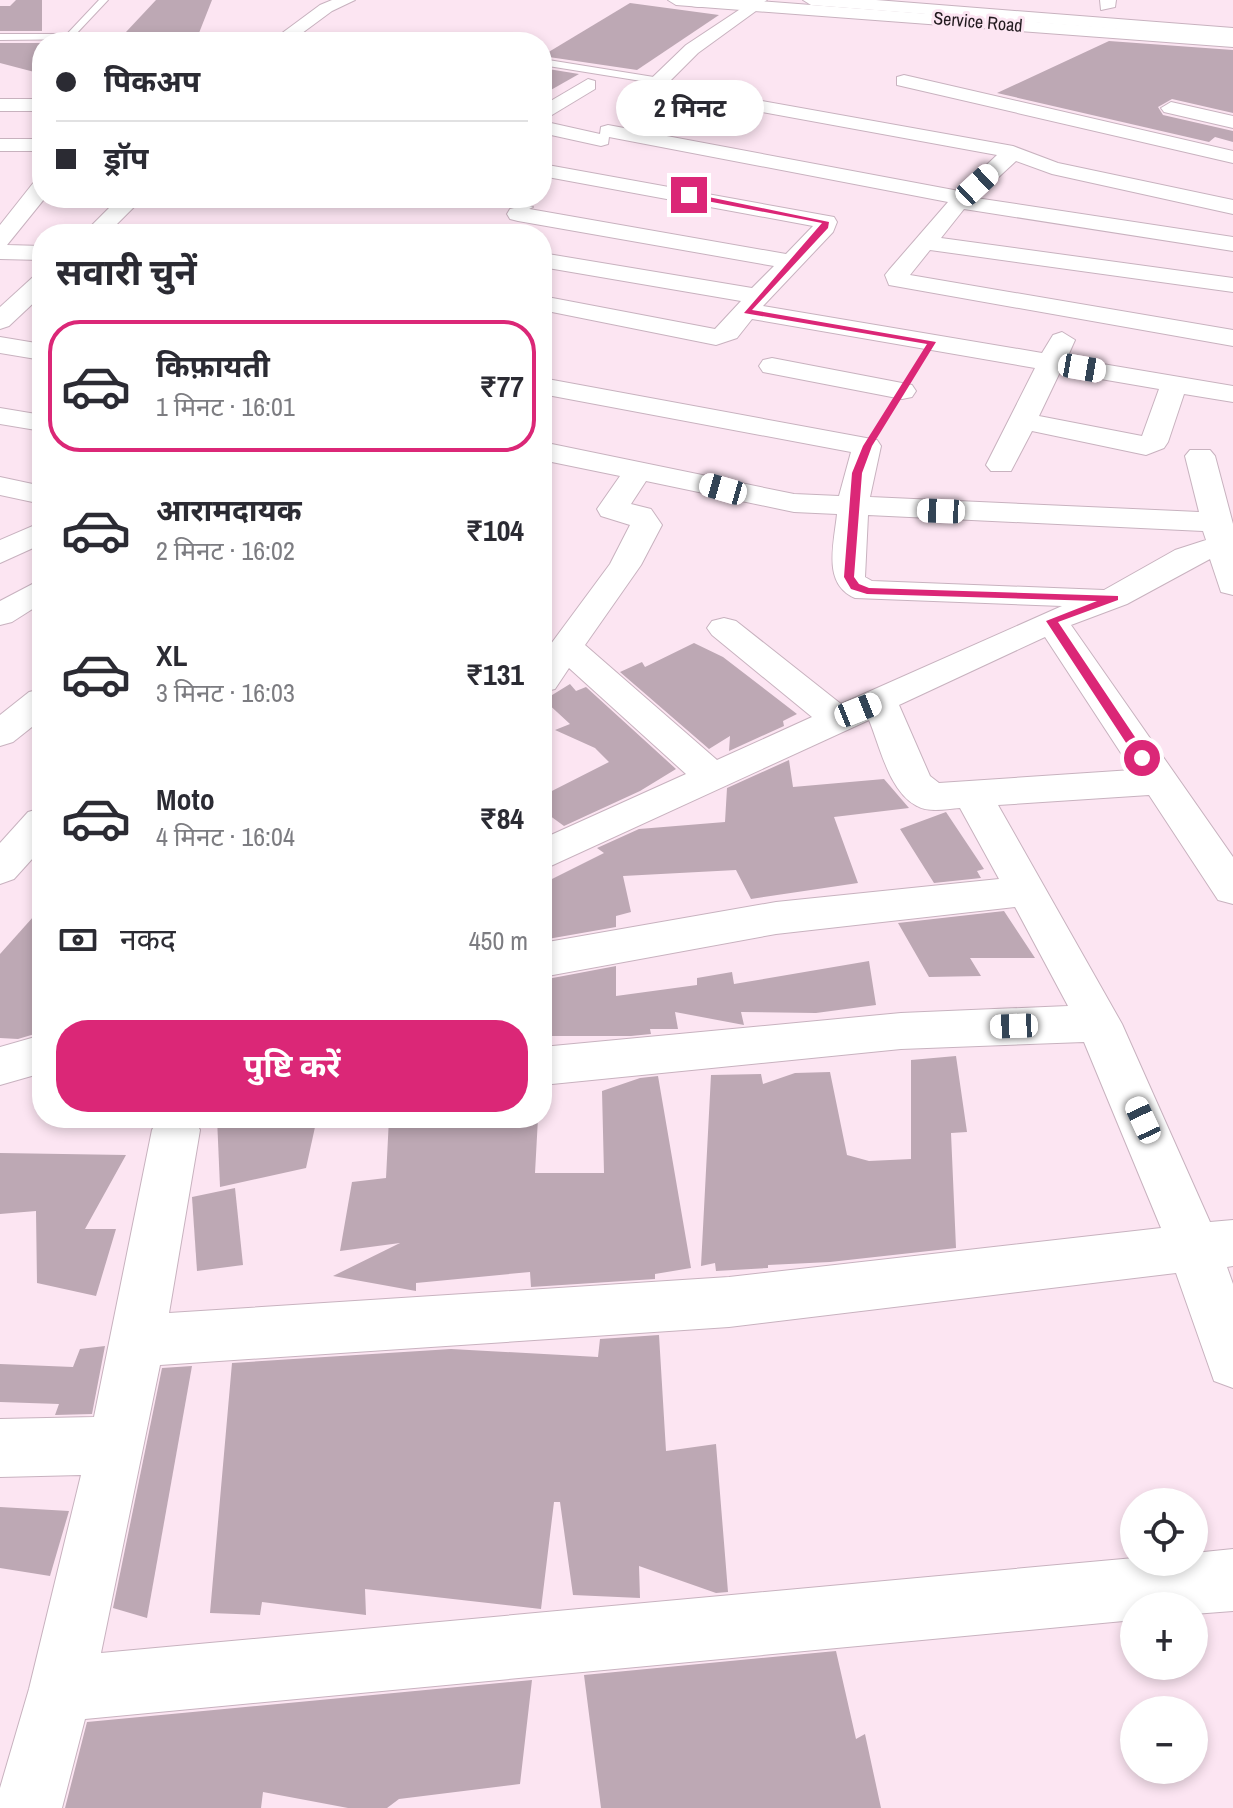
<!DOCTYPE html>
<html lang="hi">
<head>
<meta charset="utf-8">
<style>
	body { margin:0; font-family:"Archivo Narrow","Noto Sans Devanagari",sans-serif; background:#f2f2f3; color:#2b2b33; height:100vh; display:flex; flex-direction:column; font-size:30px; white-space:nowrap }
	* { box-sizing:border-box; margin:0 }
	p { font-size:26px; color:#7c7c81 }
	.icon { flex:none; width:44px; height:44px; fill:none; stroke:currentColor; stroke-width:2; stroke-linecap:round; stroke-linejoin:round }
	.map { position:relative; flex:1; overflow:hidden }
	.side { position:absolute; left:32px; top:224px; width:520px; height:904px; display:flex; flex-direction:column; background:#fff; border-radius:32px; box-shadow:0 4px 12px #0003 }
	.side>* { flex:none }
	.guide { position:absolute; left:32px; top:32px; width:520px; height:176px; border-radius:32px; box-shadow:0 4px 12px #0003; display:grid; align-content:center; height:176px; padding:0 24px; background:#fff }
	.fabs { position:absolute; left:1120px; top:1488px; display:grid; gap:16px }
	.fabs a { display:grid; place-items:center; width:88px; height:88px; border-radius:50%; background:#fff; box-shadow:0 4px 12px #0003; font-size:40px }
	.end { position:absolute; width:36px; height:36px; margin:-18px; border:10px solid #db2777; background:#fff; box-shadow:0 0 0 4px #fff }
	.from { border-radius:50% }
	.bubble { position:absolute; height:56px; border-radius:28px; background:#fff; box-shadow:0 4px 12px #0003; font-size:26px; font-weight:700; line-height:56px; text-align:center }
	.car { position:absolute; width:24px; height:48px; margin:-24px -12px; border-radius:10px; box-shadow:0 0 6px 2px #0007; background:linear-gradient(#fff 24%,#345 0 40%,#fff 0 76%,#345 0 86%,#fff 0) }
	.guide b { display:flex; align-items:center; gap:28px; height:76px; font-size:30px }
	.guide b+b { border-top:2px solid #e1e1e2 }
	.guide i { width:20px; height:20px; background:#2b2b33 }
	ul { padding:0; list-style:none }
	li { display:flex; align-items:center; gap:24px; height:132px; margin:0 16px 12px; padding:0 8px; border:4px solid transparent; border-radius:32px }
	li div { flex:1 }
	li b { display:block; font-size:30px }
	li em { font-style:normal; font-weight:700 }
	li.selected { border-color:#db2777 }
	li>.icon { width:72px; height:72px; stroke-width:1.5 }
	h2 { padding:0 24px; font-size:36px; line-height:96px }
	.pay { display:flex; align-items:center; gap:20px; height:88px; padding:0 24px; font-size:30px }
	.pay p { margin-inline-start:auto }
	.action { display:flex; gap:16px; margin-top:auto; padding:16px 24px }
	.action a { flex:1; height:92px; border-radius:32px; background:#db2777; color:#fff; font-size:32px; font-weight:700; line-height:92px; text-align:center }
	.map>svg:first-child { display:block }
	.building { fill:#bda8b4 }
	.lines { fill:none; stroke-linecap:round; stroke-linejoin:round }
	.service-casing { stroke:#c8b2bf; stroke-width:2 }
	.minor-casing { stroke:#c8b2bf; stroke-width:2 }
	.tertiary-casing { stroke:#c8b2bf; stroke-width:2 }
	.trunk-casing { stroke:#c8b2bf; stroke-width:2 }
	.service { fill:#fff; fill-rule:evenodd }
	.minor { fill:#fff; fill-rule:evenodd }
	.tertiary { fill:#fff; fill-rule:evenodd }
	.trunk { fill:#fff; fill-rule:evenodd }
	.route { fill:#db2777 }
	.labels { text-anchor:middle; stroke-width:6; stroke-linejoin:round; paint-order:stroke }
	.far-street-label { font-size:18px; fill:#221a1f; stroke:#fce5f2 }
</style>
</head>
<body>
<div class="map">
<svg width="1233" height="1808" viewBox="0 0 1233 1808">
	<rect width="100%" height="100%" fill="#fce5f2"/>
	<g class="building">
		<path d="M16 0H42V31H0V6H10Z"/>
		<path d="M156 0H212L199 33 126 32Z"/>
		<path d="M630 3 719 15 637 70 542 56Z"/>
		<path d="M1109 41 1233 50V113L1172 99 1158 107 1163 115 1233 131V142L1215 137 1209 142 997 93Z"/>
		<path d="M0 43H42V74L0 63Z"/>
		<path d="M542 68 579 74 542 95Z"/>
		<path d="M694 643 723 657 797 714 783 721 784 726 729 751 730 736 709 749 620 672 642 662 645 667Z"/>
		<path d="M570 684 576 691 586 687 676 769 640 791 564 826 542 810V796L609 762 595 748 555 730 570 724 544 700Z"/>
		<path d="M789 760 793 787 884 779 909 808 834 817 858 883 751 899 736 870 623 876 631 912 616 916V927L542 940V884L604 853 597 848 639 829 725 822 727 788Z"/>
		<path d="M946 812 984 869 977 871 981 878 934 883 900 829Z"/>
		<path d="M42 907V1028L38 1033 18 1039 0 1038V954Z"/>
		<path d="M1004 911 1035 958H970L981 976 929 977 898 923Z"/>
		<path d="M869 961 876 1005 816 1013 741 1012 744 1025 675 1012 678 1029H650L651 1034 631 1036H542V980L616 966V996L697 985V978L732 972 734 984Z"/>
		<path d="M956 1056 967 1132 951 1133 956 1248 830 1262 768 1265V1268L716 1271 715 1263 701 1266 711 1075 761 1074 763 1084 795 1073 830 1072 847 1155 869 1161 911 1159V1060Z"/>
		<path d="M658 1076 691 1268 655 1274V1279L531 1287 530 1272 416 1283V1291L333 1276 400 1243 340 1251 352 1182 386 1178 389 1118H538L535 1173H604L602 1091 640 1078Z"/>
		<path d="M217 1118H317L306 1168 220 1187Z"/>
		<path d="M0 1153 126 1155 85 1229H116L96 1296 37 1283 36 1211 0 1214Z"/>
		<path d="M235 1188 243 1265 197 1271 192 1197Z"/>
		<path d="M659 1335 666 1451 716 1444 728 1592 716 1593 639 1566 640 1598 573 1595 560 1502H554L541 1609 365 1589 366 1615 262 1602 260 1615 210 1613 232 1363 451 1349 598 1357 600 1339Z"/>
		<path d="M105 1346 92 1414 55 1415 59 1404 0 1402V1364L73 1367 80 1349Z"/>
		<path d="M192 1366 147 1618 113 1608 162 1368Z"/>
		<path d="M0 1507 69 1511 50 1576 0 1568Z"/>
		<path d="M836 1651 856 1739 865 1734 881 1808H601L584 1675Z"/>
		<path d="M532 1680 520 1784 399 1799 387 1808H348L263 1792 261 1808H65L87 1722Z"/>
	</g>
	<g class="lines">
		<g class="service-casing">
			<g id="service">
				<path d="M99 0H108L76 34 289 37 0 40V34H67Z"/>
				<path d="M542 59 660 78 665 81 660 84 542 65Z"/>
				<path d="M477 198H500L533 207 527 210Z"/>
			</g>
		</g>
		<g class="minor-casing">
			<g id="minor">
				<path d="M332 0H355L332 11 290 42H270L320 5Z"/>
				<path d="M754 0 762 5 760 8 698 53 667 84 1013 146 1058 163 1233 200V214L1052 174 1016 161 976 198 1233 237V251L964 209 941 238 1233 278V292L930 250 910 275 1233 330V346L889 285 885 275 889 270 948 202 609 137 608 144 601 146 542 133V121L600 134 601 127 608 125 959 191 997 155 658 93 646 105H632V97L686 45Z"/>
				<path d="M1100 0H1116L1115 7 1101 10Z"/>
				<path d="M904 75 1233 151V163L897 85V77Z"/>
				<path d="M588 79 595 81V89L542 121V106Z"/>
				<rect x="0" y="99" width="42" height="12"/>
				<path d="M1171 102 1233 116V128L1164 112 1161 108Z"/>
				<rect x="0" y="139" width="42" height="12"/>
				<path d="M542 164 834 217 837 222 833 232 763 306 1042 353 1053 335 1062 332 1075 340 1067 358 1233 386V402L1184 394 1168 442 1164 448 1146 455 1032 431 1011 471H991L986 465 1035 368 752 319 737 338 716 345 542 310V296L715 329 741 301 542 267V253L752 288 774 266 518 221 510 219 507 214 510 209 518 207 786 254 813 226 542 176ZM1060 372 1159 389 1142 436 1039 416Z"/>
				<path d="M42 181 45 198 7 245 42 246V260L0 259V225L34 182Z"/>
				<path d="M119 198H143L107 234H83Z"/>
				<path d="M42 275V295L9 326 0 329V307L33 277Z"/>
				<path d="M0 337 42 344V360L0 353Z"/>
				<path d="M772 358 902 383 912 385 916 391 912 397 902 399 763 372 759 366 763 360Z"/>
				<path d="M542 378 877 440 881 446 870 497 1199 512 1185 456 1190 450H1210L1215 456 1233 524V595L1221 592 1210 559 1127 604 1071 625 1233 857V904L1218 900 1149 795 998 805 1122 1024 1210 1222 1233 1220V1266L1227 1267 1233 1284V1388L1214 1381 1176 1273 729 1327 160 1365 101 1653 1134 1558V1562H1194V1553L1233 1549V1611L1194 1614V1606H1134V1620L85 1719 62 1808H0V1788L29 1689 81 1475 0 1477V1419L94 1417 152 1130 158 1118H194L200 1130 169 1313 729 1277 1161 1228 1084 1042 901 1049 542 1085V1047L901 1013 1068 1006 1015 907 776 934 542 977V943L776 902 999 879 960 808C947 809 929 813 917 806 889 792 880 746 869 720L542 870V839L686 774 569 668 555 689 542 692V656L610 564 630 525 601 516 597 509 620 476 542 460V442L794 494 839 496 851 452 542 394ZM646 481 794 512 837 514C834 544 822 584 855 598L1062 606 841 704 736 621 724 618 712 621 707 628 712 635 812 717 717 760 585 645 641 565 662 525 651 509 631 504ZM868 515 1203 531 1206 540 1175 550 1104 590 872 581 865 577ZM1045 637 1132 770 939 783 930 776 899 705Z"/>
				<path d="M0 408 42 415V431L0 424Z"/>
				<path d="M0 477 42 486V504L0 495Z"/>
				<path d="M42 522V544L0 563V540Z"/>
				<path d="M42 579V603L12 622 0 625V601Z"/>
				<path d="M42 689V719L13 742 0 746V715L29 692Z"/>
				<path d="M42 808V848L14 879 0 884V843L28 812Z"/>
				<path d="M42 1035V1073L0 1085V1047Z"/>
			</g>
		</g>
		<g class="tertiary-casing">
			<path id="tertiary" d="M668 0H744L1233 37V47L676 5Z"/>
		</g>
		<g class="trunk-casing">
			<g id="trunk">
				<path d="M691 0H767L759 5 698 7 692 6Z"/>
				<path d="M803 0H876L1233 28V38L811 5Z"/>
			</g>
		</g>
		<use href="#service" class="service"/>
		<use href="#minor" class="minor"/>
		<use href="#tertiary" class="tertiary"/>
		<use href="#trunk" class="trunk"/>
	</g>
	<path class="route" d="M689 193 829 222 828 228 752 310 936 342 872 446 862 473 854 577 859 584 869 588 1118 596V600L1058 622 1147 755V761H1138L1046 621 1097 601 867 594 851 589 844 577 852 473 863 446 927 344 744 313 822 223 686 197Z"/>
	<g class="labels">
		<g class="far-street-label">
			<text transform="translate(978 22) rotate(5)" y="6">Service Road</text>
		</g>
	</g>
</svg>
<div class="fabs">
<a><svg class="icon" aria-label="locate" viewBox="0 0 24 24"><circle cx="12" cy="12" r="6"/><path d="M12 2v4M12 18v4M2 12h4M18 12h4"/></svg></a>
<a>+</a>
<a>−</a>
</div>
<i class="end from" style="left:1142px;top:758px"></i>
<i class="end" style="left:689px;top:195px"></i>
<div class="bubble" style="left:616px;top:80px;width:148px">2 मिनट</div>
<i class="car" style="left:977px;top:185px;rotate:47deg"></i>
<i class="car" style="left:1082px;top:368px;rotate:100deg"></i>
<i class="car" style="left:723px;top:489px;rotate:286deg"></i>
<i class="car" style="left:941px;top:511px;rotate:272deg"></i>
<i class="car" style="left:858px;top:710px;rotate:68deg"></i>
<i class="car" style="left:1014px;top:1026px;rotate:268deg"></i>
<i class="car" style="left:1143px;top:1120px;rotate:335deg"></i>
<div class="guide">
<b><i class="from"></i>पिकअप</b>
<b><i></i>ड्रॉप</b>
</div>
<section class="side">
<h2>सवारी चुनें</h2>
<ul>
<li class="selected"><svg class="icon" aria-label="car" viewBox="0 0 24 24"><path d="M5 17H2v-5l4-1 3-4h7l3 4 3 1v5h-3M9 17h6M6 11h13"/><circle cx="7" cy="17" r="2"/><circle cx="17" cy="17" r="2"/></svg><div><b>किफ़ायती</b><p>1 मिनट · 16:01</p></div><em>₹77</em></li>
<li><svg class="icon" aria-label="car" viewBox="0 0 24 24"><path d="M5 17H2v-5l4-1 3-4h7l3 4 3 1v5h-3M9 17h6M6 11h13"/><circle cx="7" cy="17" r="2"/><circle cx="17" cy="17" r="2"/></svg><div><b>आरामदायक</b><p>2 मिनट · 16:02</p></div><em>₹104</em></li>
<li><svg class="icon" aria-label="car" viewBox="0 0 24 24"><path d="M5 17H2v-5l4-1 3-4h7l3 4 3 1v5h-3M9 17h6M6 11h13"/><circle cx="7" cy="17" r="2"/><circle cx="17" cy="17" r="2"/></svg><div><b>XL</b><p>3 मिनट · 16:03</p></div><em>₹131</em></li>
<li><svg class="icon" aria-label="car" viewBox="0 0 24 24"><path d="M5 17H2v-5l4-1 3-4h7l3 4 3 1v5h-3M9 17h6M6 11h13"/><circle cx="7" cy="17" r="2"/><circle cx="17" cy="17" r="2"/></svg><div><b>Moto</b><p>4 मिनट · 16:04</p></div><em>₹84</em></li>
</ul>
<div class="pay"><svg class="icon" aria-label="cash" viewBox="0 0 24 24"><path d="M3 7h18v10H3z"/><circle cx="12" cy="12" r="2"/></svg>नकद<p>450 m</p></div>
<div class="action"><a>पुष्टि करें</a></div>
</section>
</div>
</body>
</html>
